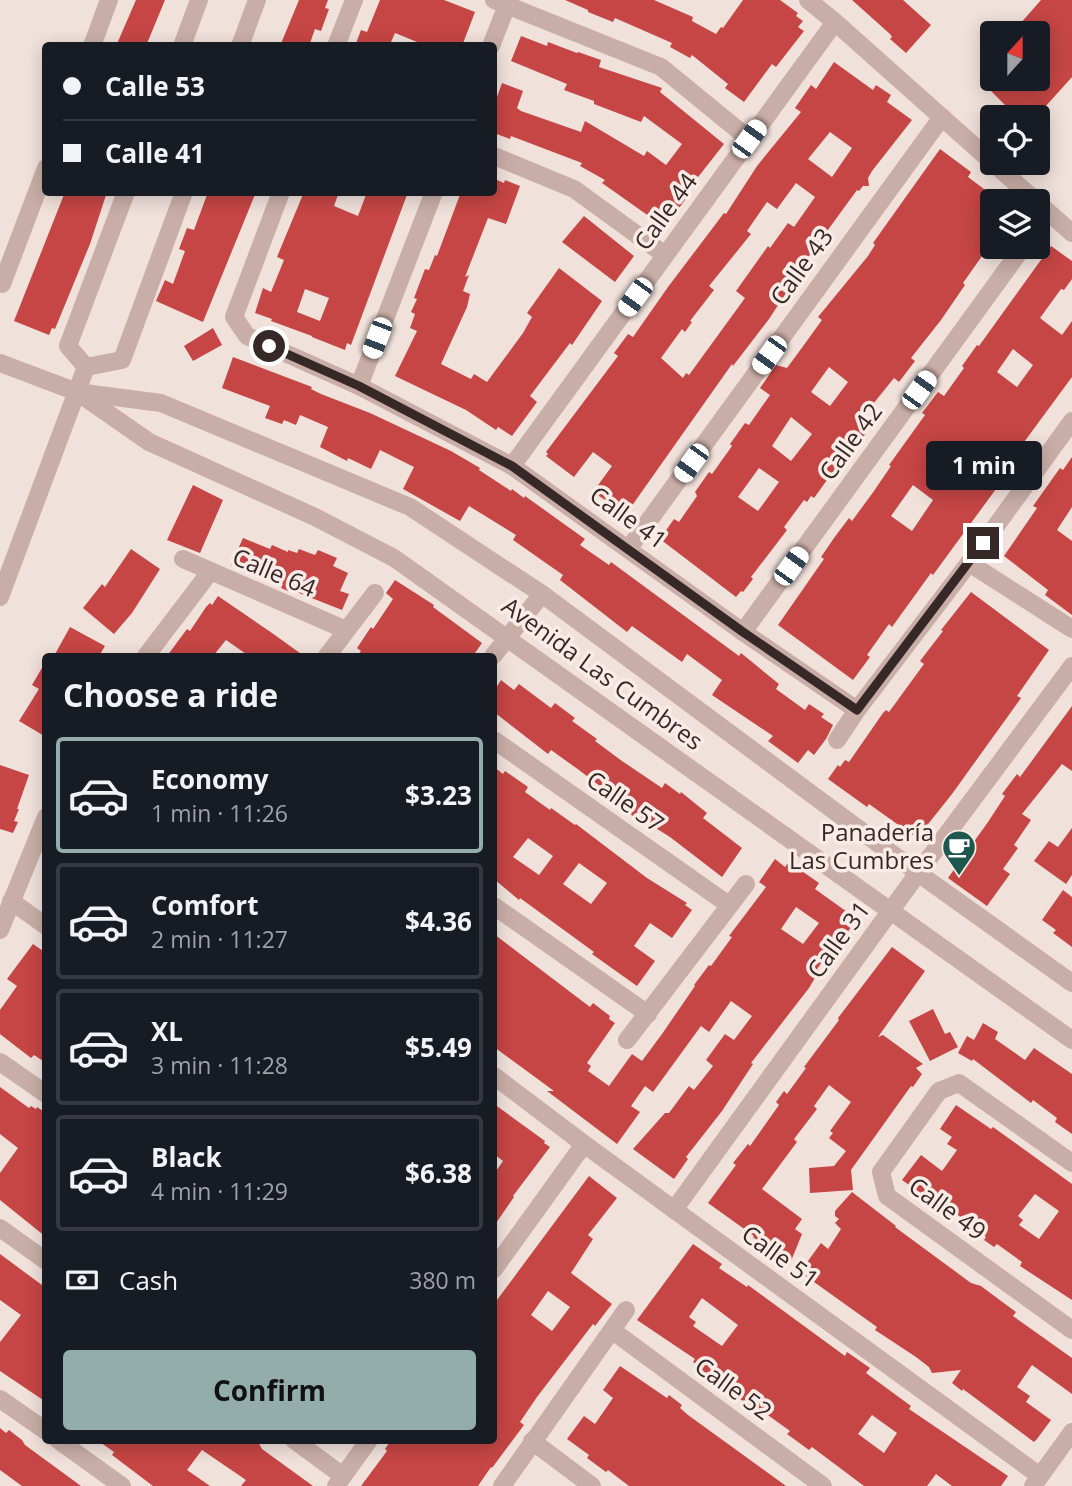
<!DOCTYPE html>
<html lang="en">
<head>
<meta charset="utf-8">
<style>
	body { margin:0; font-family:"Open Sans",sans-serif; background:#242831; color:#f1f3f6; height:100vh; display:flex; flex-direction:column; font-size:26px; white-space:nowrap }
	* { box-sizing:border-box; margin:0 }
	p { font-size:23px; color:#9ea1a6 }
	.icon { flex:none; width:38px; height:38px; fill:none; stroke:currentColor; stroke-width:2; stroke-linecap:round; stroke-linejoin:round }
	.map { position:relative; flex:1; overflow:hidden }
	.sheet { position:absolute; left:42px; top:653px; width:455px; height:791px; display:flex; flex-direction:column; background:#171b24; border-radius:7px; box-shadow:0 4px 18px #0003 }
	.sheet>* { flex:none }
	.top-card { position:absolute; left:42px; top:42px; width:455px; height:154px; border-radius:7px; box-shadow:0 4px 18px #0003; display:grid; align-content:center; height:154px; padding:0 21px; background:#171b24 }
	.needle { width:46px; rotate:21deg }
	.controls { position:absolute; left:980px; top:21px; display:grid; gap:14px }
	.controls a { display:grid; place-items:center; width:70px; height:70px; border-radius:7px; background:#171b24; box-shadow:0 4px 18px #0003; font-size:35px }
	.end { position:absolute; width:32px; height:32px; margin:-16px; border:9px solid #362827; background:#fff; box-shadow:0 0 0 4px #fff }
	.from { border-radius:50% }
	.bubble { position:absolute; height:49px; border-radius:7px; background:#171b24; box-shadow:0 4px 18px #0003; font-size:23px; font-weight:700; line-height:49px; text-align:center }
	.car { position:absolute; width:21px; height:42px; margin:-21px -10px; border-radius:9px; box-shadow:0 0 5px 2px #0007; background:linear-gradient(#fff 24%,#345 0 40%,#fff 0 76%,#345 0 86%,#fff 0) }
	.top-card b { display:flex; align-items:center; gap:24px; height:66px; font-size:26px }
	.top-card b+b { border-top:2px solid #363941 }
	.top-card i { width:18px; height:18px; background:#f1f3f6 }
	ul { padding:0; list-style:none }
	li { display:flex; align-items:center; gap:21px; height:116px; margin:0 14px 10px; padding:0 7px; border:4px solid #363941; border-radius:7px }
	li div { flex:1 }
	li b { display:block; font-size:26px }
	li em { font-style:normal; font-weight:700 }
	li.selected { border-color:#92adaa }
	li>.icon { width:63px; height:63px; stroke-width:1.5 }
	h2 { padding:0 21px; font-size:32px; line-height:84px }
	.pay { display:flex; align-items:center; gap:18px; height:77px; padding:0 21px; font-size:26px }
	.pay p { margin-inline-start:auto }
	.button { display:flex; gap:14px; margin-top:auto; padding:14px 21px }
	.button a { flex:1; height:80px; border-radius:7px; background:#92adaa; color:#111; font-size:28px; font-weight:700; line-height:80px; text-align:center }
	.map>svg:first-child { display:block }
	.building { fill:#c54645; fill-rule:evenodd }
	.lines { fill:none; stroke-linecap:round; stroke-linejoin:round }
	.minor { stroke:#c9aea7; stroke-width:18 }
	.route { stroke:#362827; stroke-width:9 }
	.labels { text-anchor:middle; stroke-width:7; stroke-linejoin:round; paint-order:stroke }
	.street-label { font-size:24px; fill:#362827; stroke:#f9ece7 }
	.poi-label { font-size:24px; fill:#362827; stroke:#f9ece7; text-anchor:end }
</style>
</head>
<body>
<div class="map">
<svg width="1072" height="1486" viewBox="0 0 1072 1486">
	<rect width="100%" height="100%" fill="#f1e1db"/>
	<g class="building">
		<path d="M136 0H165L146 46H116Z"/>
		<path d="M299 0H328L325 8 329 9 321 31 315 29 309 46H280Z"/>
		<path d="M380 0H444L475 12 462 46H427L395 33 391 42 399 46H355L361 30 367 32Z"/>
		<path d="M565 0H654L693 17 692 21 716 34 721 27 723 28 743 0H780L798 13 796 16 803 21 798 27 804 31 776 67 772 64 744 102 725 88 728 84 692 55 690 58 670 47 672 43 615 18 613 22 588 12V10Z"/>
		<path d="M852 0H903L931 25 906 53 890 39 892 37 890 34Z"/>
		<path d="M1041 0H1072V77L1036 117H1017L989 89 997 79H1038V33H1029L1019 25Z"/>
		<path d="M521 36 547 46 548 42 577 53 578 52 601 60 599 67 662 88 660 92 724 144 684 195 687 197 674 215 666 210 659 219 656 216 653 219 602 183 605 180 580 166 582 163 511 136 510 139 494 133V105L502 83 523 91 517 108 521 111 581 132 585 121 644 156 647 151 666 165 682 144 644 116 641 122 594 104V101L564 90 567 84 511 61Z"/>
		<path d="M834 62 873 90 876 85 891 95 887 102 912 120 872 171 868 178 869 186H863L859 191 857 190 798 271 799 275 792 276 781 290 786 293 769 319 733 366 732 364 631 507 627 504 622 511 593 492 612 466 593 452 574 477 546 456 548 454 546 452 618 356 614 353 628 334 633 337 668 287 724 213 726 214 757 166 801 112 795 108 811 85 816 89ZM830 132 852 148 832 177 808 159ZM796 183 815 197 794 227 788 223 770 248 768 246 736 291 745 298 689 375 686 373 683 378 661 358 682 329 685 332 692 322 690 321 714 290 709 286 751 234 747 231 767 202 777 209Z"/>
		<path d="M940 149 971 172 968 177 992 195V250L987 257 982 256 963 283 965 285 941 320 911 358 915 361 899 382 894 378 857 424 867 432 845 460 843 458 814 498 811 496 807 502 804 500 784 527 787 530 751 577 753 579 743 592 741 591 736 597 660 539 674 519 679 522 697 496 695 492 709 472 712 474 732 446 730 444 745 423 749 425 770 395 760 388 776 365 787 368 801 349 822 320 818 317 868 256 875 245 873 243ZM829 367 848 382 830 406 811 392ZM791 417 812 434 791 461 772 446ZM759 468 779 482 758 511 738 497Z"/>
		<path d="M497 180 504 183 505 180 520 186 506 224 488 218 465 277 469 275 463 291 470 294 467 307 441 364 471 379 474 374 487 382 523 333 532 317 527 313 559 268 602 301 572 345 570 343 530 396 537 402 512 436 498 427 496 430 466 410 395 376 417 331 410 328 415 314 411 312 417 299 414 298 425 269 429 270 435 255 437 256 461 192H494Z"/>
		<path d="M65 192H107L90 244 55 329 52 328 49 335 14 321Z"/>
		<path d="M208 192H256L203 322 156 301 165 280 173 284 185 251 179 249 187 228 194 230Z"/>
		<path d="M304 192H339L334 206 358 216 367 192H408L351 345 347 343 345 350 312 337V336L271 321 272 319 255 313 263 288 271 292 284 260 277 257ZM305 289 329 298 320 321 297 312Z"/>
		<path d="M584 216 634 256 615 282 562 242Z"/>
		<path d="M1051 246 1072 261V279L1064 290 1061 289 1040 318 1062 335 1072 321V377L1016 453 1019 455 1002 477 1004 478 933 575 931 573 892 627 889 624 867 655 870 657 853 680 778 625 824 559 821 557 834 538 849 518 852 521 874 491 891 466 889 465 925 415 922 413 938 392 944 396 964 368 962 366 977 345 979 346ZM1013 349 1033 365 1017 387 997 372ZM913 485 933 500 912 531 891 516Z"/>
		<path d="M213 328 222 345 193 361 184 346Z"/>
		<path d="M233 357 312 387 311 389 321 394 370 413 451 451 480 468 479 470 511 491 512 489 524 498 525 496 585 539 580 545 609 565 611 562 739 656 741 653 779 684 776 689 805 710 809 704 824 714 821 717 833 725 826 739 814 755 808 750 798 763 768 741 773 736 712 695 722 680 687 654 682 662 632 626 627 632 560 580 563 575 513 540 516 535 469 506 460 521 403 489 414 467 380 450 371 469 348 458 347 461 320 447 328 427 300 415 296 425 284 420 282 424 265 418 270 406 222 388Z"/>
		<path d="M1072 457V507L1057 530 1072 541V615L1045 595 1048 590 1004 556 1037 508 1033 506 1060 468 1063 470Z"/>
		<path d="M193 485 223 500 200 553 167 540Z"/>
		<path d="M243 538 270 549 272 545 288 552V550L297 553 299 549 315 555 318 550 337 558 333 566 348 573 340 591 349 594 342 610 294 591 293 593 281 588 283 584 231 565Z"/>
		<path d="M131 549 160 569 132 613 114 634 83 608 102 584 105 587Z"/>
		<path d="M395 580 434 605 433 607 482 643 473 656H357L361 651 357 648 371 627 373 629 393 599 386 593Z"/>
		<path d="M971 592 1049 650 1017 696 1021 698 952 794 921 833 918 831 914 836 869 804 867 807 828 779 838 765 840 767 845 760 849 762 883 713 886 710 889 712 924 664 920 661 943 631 941 630Z"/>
		<path d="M218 596 272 633 304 656H249L226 640 213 656H167L187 629 190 631 206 607 210 603 212 605Z"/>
		<path d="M70 627 105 646 99 656H54Z"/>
		<path d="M46 661V737L19 721 39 689 32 685Z"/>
		<path d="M501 680 514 690 519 684 551 708 555 703 575 718 572 721 597 739 595 741 622 761 662 788 665 783 680 794 681 792 707 813 703 818 742 848 722 877 670 837 638 817 637 819 623 809 626 806 579 770 551 750 548 754 494 712V691Z"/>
		<path d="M1072 706V771L1062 764 1022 814 1031 820 1014 845 1018 848 1003 869 1010 874 987 906 948 878 988 822 1005 796 1002 794 1017 774 1020 777Z"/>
		<path d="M0 765 29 775 17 809H19L14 821 18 822 13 833 0 829Z"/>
		<path d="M494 767 503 774 505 771 528 787 525 792 550 810 551 808 575 825 576 824 647 878 687 903 685 905 692 910 672 938 650 923 634 946 655 961 637 986 592 954 594 952 520 898 519 900 494 879ZM528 838 553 856 539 875 513 857ZM579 863 607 883 591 904 563 884Z"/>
		<path d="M1072 828V875L1066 884 1034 861 1049 841 1058 847Z"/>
		<path d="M775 859 785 867 789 862 819 883 815 889 857 919 842 940 839 938 817 969 819 971 809 988 751 1063 753 1064 722 1111 686 1157 688 1159 674 1179 633 1149 665 1113H669L689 1086 694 1090 713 1066 706 1060 725 1034 734 1040 752 1016 731 1001 709 1032 701 1026 653 1092 645 1086 631 1106 640 1112 617 1144 547 1091H554L494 1047V934L590 1007 593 1003 610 1016 609 1019 615 1023 587 1063 591 1066 588 1071 609 1086 632 1054 642 1061 662 1034 695 986 694 985 709 965 711 966 732 937 729 936 766 887 759 882ZM796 907 819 923 803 944 781 929Z"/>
		<path d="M1063 890 1072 897V947L1053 933 1056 930 1042 920Z"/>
		<path d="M33 944 46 953V1063L34 1055 31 1058 0 1034V1010L17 986 7 979Z"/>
		<path d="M892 947 925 971 878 1037 883 1035 923 1064 916 1068 922 1074 913 1087 911 1086 851 1170 853 1190 810 1193 809 1168 834 1166 846 1151 829 1138 833 1133 830 1131 851 1102 829 1085 814 1106 817 1109 794 1139 797 1142 762 1189 802 1219 795 1229 802 1234 789 1266 753 1237 754 1236 708 1203 736 1165 733 1163 748 1144 750 1146 779 1105 776 1102 784 1091 787 1094 806 1068 804 1067 839 1020 838 1018Z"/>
		<path d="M933 1009 945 1034 950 1032 958 1047 930 1061 909 1021Z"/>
		<path d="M983 1023 998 1032 995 1039 1025 1060 1034 1048 1072 1074V1134L1055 1122 1057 1118 1033 1100 1031 1103 973 1059 972 1061 958 1053 967 1036 974 1040Z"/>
		<path d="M0 1087 29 1108 31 1106 36 1109 37 1107 46 1113V1237L0 1200V1173L18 1148 0 1134Z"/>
		<path d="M494 1104 545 1141 544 1143 550 1147 513 1196 514 1197 494 1226V1174L503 1161 494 1154Z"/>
		<path d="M956 1105 991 1129 993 1127 1072 1184V1300L1020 1266 1022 1262 997 1244 994 1247 984 1240 986 1237 949 1208 947 1211 902 1180 921 1155 942 1171 957 1150 947 1144 952 1137 940 1129ZM1035 1194 1059 1211 1039 1239 1019 1225 1023 1220 1018 1216Z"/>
		<path d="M589 1176 617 1198 588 1235 593 1239 571 1273 612 1304 595 1326 593 1324 537 1397 520 1422 524 1425 492 1468 491 1467 478 1486H361L387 1451 385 1449 391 1440H494V1304ZM548 1291 570 1307 552 1331 531 1315Z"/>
		<path d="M852 1192 896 1226 895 1227 971 1283 981 1286 993 1295 1016 1312 1013 1316 1072 1358V1394L1032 1365 1017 1387 1030 1396 1026 1402 1051 1420 1037 1439 1034 1442 963 1389 962 1391 952 1383 961 1370 932 1373 929 1367 916 1357 875 1330 877 1327 800 1272 821 1243 828 1249 841 1229 835 1223 839 1219 835 1216V1211Z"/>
		<path d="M693 1244 722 1264 719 1268 747 1287 748 1285 845 1356 847 1352 870 1368 866 1373 911 1406 909 1409 1008 1476 1001 1486H952L936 1474 927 1486H864L812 1447 809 1450 787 1434 790 1431 765 1413 764 1416 698 1369 700 1367 693 1362 695 1359 637 1320ZM702 1298 738 1325 722 1346 693 1326 696 1322 689 1317ZM872 1415 897 1433 884 1453 858 1434Z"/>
		<path d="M0 1254 46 1288V1402L0 1371V1342L21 1315 0 1300Z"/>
		<path d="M620 1366 667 1398 669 1395 682 1405 680 1408 688 1415 786 1486H629L608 1470 606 1472 587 1458 589 1455 567 1439 584 1416 595 1424 613 1398 603 1390Z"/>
		<path d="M0 1428 6 1433 9 1430 22 1440 25 1445 81 1486H22L0 1470Z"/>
		<path d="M97 1440H257L262 1449 313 1486H241L246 1480 202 1450 187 1470 210 1486H153L112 1455 114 1452Z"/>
	</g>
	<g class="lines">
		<g class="minor">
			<path d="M494 0 661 67 749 139"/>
			<path d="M808 0 835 22 992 162"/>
			<path d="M92 46 109 0"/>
			<path d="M182 46 199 0"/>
			<path d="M240 46 257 0"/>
			<path d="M336 46 354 0"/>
			<path d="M491 46 509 0"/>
			<path d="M494 156 574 189 665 255"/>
			<path d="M993 163 1036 201"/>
			<path d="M281 192 234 317 247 336 359 386 512 466 743 632 857 710"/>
			<path d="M1038 203 1072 233"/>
			<path d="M1038 226 1048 212"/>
			<path d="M2 284 46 168"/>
			<path d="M0 363 77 392 161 403 410 507 542 594 918 873 1072 983"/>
			<path d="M86 367 122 360 184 192"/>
			<path d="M86 367 68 346 126 192"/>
			<path d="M359 386 434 192"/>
			<path d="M80 394 149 442 315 517 394 558 1072 1040"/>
			<path d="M512 466 835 22"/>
			<path d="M629 548 942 117"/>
			<path d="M183 559 346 630"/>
			<path d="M969 563 1072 629"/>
			<path d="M0 597 86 367"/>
			<path d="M743 632 1023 247"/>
			<path d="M146 656 210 572"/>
			<path d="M327 656 375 593"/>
			<path d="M493 656 542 594"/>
			<path d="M494 740 729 905"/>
			<path d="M837 740 857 710 969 563 1072 421"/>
			<path d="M11 901 46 926"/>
			<path d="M494 906 648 1014"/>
			<path d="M0 930 46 817"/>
			<path d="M627 1040 746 884"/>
			<path d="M0 1062 46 1094"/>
			<path d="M494 1076 584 1144 1040 1476"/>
			<path d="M1072 1163 959 1083 939 1091 881 1172 887 1196 1072 1330"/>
			<path d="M674 1210 918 873 1072 666"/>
			<path d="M0 1228 46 1261"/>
			<path d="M494 1269 584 1144"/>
			<path d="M613 1331 823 1486"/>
			<path d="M0 1399 46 1431"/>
			<path d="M58 1440 122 1486"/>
			<path d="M294 1440 343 1476"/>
			<path d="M532 1441 592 1486"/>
			<path d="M336 1486 369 1440"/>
			<path d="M502 1486 626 1310"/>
			<path d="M1033 1486 1072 1432"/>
		</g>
	</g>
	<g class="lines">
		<path class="route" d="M269 346 359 386 512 466 743 632 857 710 983 543"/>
	</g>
	<defs>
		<g id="cafe-pin" transform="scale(1.75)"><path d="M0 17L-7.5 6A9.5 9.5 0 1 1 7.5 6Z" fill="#1d574d" stroke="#f9ece7"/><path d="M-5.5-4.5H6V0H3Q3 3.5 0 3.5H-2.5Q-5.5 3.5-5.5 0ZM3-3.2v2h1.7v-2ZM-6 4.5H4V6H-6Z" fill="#fff"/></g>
	</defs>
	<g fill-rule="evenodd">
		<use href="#cafe-pin" x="959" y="847"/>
	</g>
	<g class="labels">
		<g class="street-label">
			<text transform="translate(666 212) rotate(-54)" y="8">Calle 44</text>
			<text transform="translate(802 267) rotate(-54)" y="8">Calle 43</text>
			<text transform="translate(851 442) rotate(-54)" y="8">Calle 42</text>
			<text transform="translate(628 518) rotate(36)" y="8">Calle 41</text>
			<text transform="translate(274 573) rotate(23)" y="8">Calle 64</text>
			<text transform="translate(602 674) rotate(36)" y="8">Avenida Las Cumbres</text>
			<text transform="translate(625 802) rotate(35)" y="8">Calle 57</text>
			<text transform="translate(839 940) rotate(-54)" y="8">Calle 31</text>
			<text transform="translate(947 1209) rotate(36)" y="8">Calle 49</text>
			<text transform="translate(780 1257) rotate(36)" y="8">Calle 51</text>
			<text transform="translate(733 1389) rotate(36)" y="8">Calle 52</text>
		</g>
		<g class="poi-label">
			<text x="934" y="841">Panadería<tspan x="934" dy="28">Las Cumbres</tspan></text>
		</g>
	</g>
</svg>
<div class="controls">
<a><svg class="needle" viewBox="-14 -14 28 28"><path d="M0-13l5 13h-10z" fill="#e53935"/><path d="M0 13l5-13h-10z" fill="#9ea1a6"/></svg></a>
<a><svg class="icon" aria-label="locate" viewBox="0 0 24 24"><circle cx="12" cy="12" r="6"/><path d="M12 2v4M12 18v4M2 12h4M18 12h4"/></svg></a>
<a><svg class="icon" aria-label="layers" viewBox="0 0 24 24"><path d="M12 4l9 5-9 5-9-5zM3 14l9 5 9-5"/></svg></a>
</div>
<i class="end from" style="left:269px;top:346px"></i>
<i class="end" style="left:983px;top:543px"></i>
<div class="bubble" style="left:926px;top:441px;width:116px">1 min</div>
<i class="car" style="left:749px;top:139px;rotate:36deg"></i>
<i class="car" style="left:635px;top:297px;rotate:216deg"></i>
<i class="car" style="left:377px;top:338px;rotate:201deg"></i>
<i class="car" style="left:769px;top:355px;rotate:216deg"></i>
<i class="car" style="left:919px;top:390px;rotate:36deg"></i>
<i class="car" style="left:691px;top:463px;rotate:216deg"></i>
<i class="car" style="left:791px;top:566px;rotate:36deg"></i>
<div class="top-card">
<b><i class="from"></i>Calle 53</b>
<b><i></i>Calle 41</b>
</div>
<section class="sheet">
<h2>Choose a ride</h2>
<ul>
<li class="selected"><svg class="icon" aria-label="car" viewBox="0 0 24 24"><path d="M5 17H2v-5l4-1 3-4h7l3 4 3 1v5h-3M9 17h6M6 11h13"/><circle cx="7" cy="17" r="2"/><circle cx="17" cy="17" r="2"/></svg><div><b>Economy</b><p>1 min · 11:26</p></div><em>$3.23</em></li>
<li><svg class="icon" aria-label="car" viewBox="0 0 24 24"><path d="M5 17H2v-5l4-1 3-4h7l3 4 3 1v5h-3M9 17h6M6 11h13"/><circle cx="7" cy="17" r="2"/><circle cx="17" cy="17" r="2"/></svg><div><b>Comfort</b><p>2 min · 11:27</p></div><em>$4.36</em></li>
<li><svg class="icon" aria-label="car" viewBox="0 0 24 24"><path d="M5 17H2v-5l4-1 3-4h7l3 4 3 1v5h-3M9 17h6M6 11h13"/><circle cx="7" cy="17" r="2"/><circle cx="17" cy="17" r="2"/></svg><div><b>XL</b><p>3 min · 11:28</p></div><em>$5.49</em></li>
<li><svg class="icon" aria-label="car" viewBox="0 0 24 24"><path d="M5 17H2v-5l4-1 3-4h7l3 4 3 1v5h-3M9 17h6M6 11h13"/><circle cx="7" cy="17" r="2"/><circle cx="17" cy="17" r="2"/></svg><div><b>Black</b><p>4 min · 11:29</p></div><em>$6.38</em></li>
</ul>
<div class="pay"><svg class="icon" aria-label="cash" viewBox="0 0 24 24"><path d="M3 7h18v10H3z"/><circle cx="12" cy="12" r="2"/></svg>Cash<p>380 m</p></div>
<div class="button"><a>Confirm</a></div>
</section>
</div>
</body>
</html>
